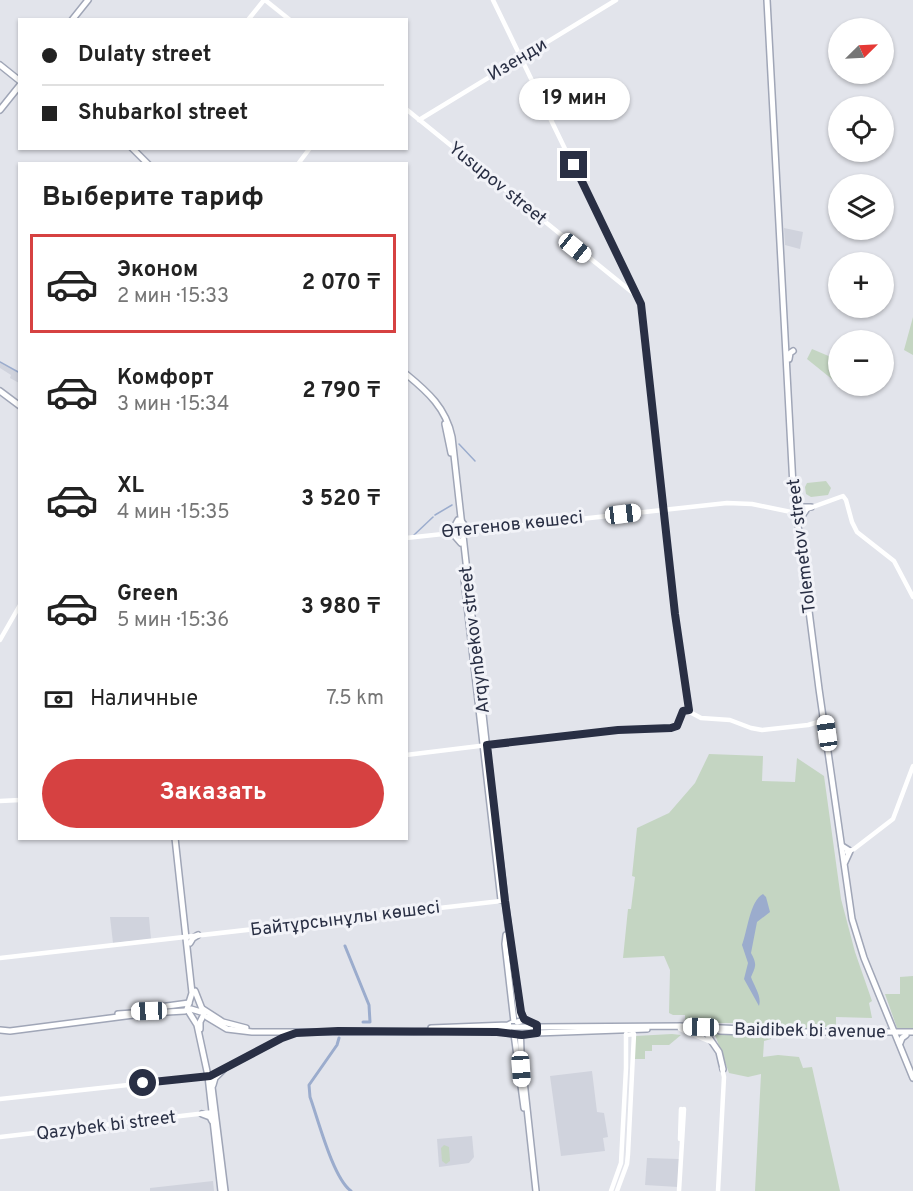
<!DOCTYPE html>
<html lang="ru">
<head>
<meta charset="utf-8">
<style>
	body { margin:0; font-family:Overpass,sans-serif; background:#f2f2f2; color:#222; height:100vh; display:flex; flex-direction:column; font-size:22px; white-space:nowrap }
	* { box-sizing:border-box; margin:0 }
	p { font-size:20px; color:#767676 }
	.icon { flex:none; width:33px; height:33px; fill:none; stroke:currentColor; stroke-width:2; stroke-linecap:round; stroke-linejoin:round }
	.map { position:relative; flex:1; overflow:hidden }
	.side { position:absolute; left:18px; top:162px; width:390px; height:678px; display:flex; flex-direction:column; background:#fff; border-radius:0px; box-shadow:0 2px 4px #0004 }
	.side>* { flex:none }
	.hud { position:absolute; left:18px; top:18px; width:390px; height:132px; border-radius:0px; box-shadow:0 2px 4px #0004; display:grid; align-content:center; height:132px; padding:0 24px; background:#fff }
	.needle { width:39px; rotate:66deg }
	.tools { position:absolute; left:828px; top:18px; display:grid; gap:12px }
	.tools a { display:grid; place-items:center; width:66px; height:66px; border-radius:50%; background:#fff; box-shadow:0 2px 4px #0004; font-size:30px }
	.end { position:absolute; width:27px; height:27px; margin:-14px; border:8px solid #292f44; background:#fff; box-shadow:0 0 0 3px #fff }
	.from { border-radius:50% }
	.bubble { position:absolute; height:42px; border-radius:21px; background:#fff; box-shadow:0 2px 4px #0004; font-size:20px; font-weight:700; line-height:42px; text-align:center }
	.car { position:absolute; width:18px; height:36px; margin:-18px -9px; border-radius:8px; box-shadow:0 0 4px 2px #0007; background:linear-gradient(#fff 24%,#345 0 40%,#fff 0 76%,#345 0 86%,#fff 0) }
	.hud b { display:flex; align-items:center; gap:21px; height:57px; font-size:22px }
	.hud b+b { border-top:2px solid #e0e0e0 }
	.hud i { width:15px; height:15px; background:#222 }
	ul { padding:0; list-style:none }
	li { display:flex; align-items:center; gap:18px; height:99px; margin:0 12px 9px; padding:0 12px; border:3px solid transparent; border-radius:0px }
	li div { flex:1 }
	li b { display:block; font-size:22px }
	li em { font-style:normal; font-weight:700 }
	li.active { border-color:#d64141 }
	li>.icon { width:54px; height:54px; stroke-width:1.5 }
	h2 { padding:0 24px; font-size:27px; line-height:72px }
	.pay { display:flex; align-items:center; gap:15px; height:66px; padding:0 24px; font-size:22px }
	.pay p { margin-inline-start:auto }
	.action { display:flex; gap:12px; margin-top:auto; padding:12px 24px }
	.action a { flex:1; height:69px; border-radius:36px; background:#d64141; color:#fff; font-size:24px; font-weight:700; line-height:69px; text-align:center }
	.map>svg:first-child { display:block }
	.built { fill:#d0d3dd }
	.green { fill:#c4d5c2 }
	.water { fill:#9baccd }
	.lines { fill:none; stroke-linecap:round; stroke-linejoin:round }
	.stream { stroke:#9baccd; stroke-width:1.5 }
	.canal { stroke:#9baccd; stroke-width:3 }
	.primary-casing { stroke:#a0a6b7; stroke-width:8 }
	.secondary { stroke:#fff; stroke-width:4.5 }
	.primary { stroke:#fff; stroke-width:5 }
	.primary-bridge-casing { stroke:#a0a6b7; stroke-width:8; stroke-linecap:butt }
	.primary-bridge { stroke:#fff; stroke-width:5 }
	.route { stroke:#292f44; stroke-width:8 }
	.labels { text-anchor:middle; stroke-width:6; stroke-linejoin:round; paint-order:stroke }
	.street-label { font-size:18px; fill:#292f44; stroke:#f2f3f8 }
</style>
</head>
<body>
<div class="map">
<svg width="913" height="1191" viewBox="0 0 913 1191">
	<rect width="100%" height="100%" fill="#e2e4eb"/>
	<g class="built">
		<path d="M784 228 803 232 800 249 785 245Z"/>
		<path d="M0 362 19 373V383L10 378 11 375 0 368Z"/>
		<path d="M110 917H149L151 939 113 943Z"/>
		<path d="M592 1071 597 1112 604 1113 608 1137 603 1138 605 1151 561 1156 550 1076Z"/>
		<path d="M472 1136 474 1157 469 1163 439 1167 437 1139Z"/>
		<path d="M647 1158 679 1159 678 1187 645 1185Z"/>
		<path d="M213 1181 214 1191H150V1188Z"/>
	</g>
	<g class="green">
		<path d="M913 317V355L904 350Z"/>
		<path d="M812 349 838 360V384L807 359Z"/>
		<path d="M826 481 831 488 828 495 811 497 806 494 805 487 807 483Z"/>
		<path d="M709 754 763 756 762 781 795 782 797 758 824 776 841 899 855 952 872 1001 869 1003 872 1018 836 1017V1027H814V1030L760 1027 757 1023H685V1015H673L669 1013 670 970 664 956 623 958 628 909H631L635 877 632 876 637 828 669 813 695 783Z"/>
		<path d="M913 976V1029L897 1028 885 994H900V977Z"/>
		<path d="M714 1032 770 1035 771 1039 764 1041 763 1057 778 1055 799 1057 803 1068 812 1067 840 1191H755L761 1074 748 1077 729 1073Z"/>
		<path d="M672 1034 681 1035 669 1045H652V1051H645V1059H634L635 1036Z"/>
		<path d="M444 1145 449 1147 450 1161 446 1164 442 1161 441 1148Z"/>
	</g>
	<path class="water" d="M763 894 766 897 770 912 757 922 751 953C757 964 756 966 751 977 754 986 762 996 759 1006L744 979 748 963 742 945C747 933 750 900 763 894Z"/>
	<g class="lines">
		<g class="stream">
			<path d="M0 362 20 373"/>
			<path d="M459 444 475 461"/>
			<path d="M435 515 452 505"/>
			<path d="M414 535 433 517"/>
		</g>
		<g class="canal">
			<path d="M345 946 369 1005 370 1022H363"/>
			<path d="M339 1038 337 1045 309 1085 310 1097C318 1119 333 1178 351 1191"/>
		</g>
		<g class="primary-casing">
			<g id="primary">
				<path d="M767 0 793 486 819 689 852 919 864 958 913 1078"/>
				<path d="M72 20 88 0"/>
				<path d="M0 65 20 81"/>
				<path d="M0 110 20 85"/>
				<path d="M132 148 148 164"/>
				<path d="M789 359 790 353 793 351"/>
				<path d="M406 374C428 392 446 408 452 437L492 795 520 1021 521 1053 536 1191"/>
				<path d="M0 391 20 406"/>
				<path d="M445 424 451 453"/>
				<path d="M797 501 802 507H811"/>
				<path d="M800 519 806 510"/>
				<path d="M462 522 466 527 473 528"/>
				<path d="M452 531 458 520"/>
				<path d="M448 533 454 535 461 543"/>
				<path d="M464 579 501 900"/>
				<path d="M175 838 192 993 187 1009 197 1025 208 1076 221 1191"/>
				<path d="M842 846 850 851 845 862"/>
				<path d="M190 943 193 938 198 935"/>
				<path d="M195 991 204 1014 200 1022V1029"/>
				<path d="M145 1009 189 1003"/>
				<path d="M191 1009 201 1012"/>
				<path d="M203 1009 223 1022 246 1028"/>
				<path d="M521 1013 523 1018 532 1024"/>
				<path d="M118 1014 147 1012"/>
				<path d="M207 1017 227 1029 252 1032H414L511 1029"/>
				<path d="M538 1027 680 1026 808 1032H913"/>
				<path d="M431 1028 508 1025 514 1022 505 944 506 935"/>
				<path d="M0 1030 10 1031 149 1013 185 1011"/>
				<path d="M711 1030 708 1036 719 1052 723 1069"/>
				<path d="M720 1031 771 1033"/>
				<path d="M507 1033 514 1034 524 1108"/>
				<path d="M536 1033 647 1029"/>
				<path d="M522 1035 537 1032"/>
				<path d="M900 1043 902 1038 906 1035"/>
				<path d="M211 1079 225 1191"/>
				<path d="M213 1085 215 1078 223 1070"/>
				<path d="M202 1114 210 1117 212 1121"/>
			</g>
		</g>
		<g class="secondary">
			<path d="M265 0 290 20"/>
			<path d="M493 0 639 302 675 614 689 710"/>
			<path d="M248 20 264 0"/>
			<path d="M406 109 633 293"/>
			<path d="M419 120 616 0"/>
			<path d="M298 164 310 148"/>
			<path d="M406 538 727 503 752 504 796 513 843 496 846 500 852 522 857 532 894 561 913 597"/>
			<path d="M0 640 20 605"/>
			<path d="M406 755 611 730 671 728 677 725 681 714 686 710 701 718 730 720 751 728 762 730 808 725 825 720"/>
			<path d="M0 801 20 800"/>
			<path d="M847 852 854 849 893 819 913 766"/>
			<path d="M0 958 501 901"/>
			<path d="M680 1026V1029L711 1042"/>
			<path d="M0 1099 210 1076 282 1038 294 1034"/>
			<path d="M0 1137 215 1112"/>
			<path d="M680 1139 681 1109"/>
			<path d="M611 1191 621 1163 626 1068V1034"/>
			<path d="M617 1191 627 1164 628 1154 634 1034 626 1035"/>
			<path d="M679 1191 684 1109"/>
			<path d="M718 1191 724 1077 722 1068"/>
		</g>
		<use href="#primary" class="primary"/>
		<g class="primary-bridge-casing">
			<g id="primary-bridge">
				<path d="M517 1022 521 1021"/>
				<path d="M511 1027H538"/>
				<path d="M518 1035H522"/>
			</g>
		</g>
		<use href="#primary-bridge" class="primary-bridge"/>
	</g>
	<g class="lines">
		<path class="route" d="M143 1083 210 1076 282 1038 296 1033 338 1031 497 1032 522 1035 537 1033V1025L524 1019 521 1012 505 901 487 745 618 730 671 728 677 726 683 711 689 710 675 614 641 304 574 165"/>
	</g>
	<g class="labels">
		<g class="street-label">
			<text transform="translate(517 59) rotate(-31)" y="6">Изенди</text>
			<text transform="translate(498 183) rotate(39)" y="6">Yusupov street</text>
			<text transform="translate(512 524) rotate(-6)" y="6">Өтегенов көшесі</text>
			<text transform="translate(801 546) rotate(-97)" y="6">Tolemetov street</text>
			<text transform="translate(474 640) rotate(-97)" y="6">Arqynbekov street</text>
			<text transform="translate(345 918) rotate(-7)" y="6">Байтұрсынұлы көшесі</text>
			<text transform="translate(810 1030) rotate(1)" y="6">Baidibek bi avenue</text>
			<text transform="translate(106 1125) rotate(-7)" y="6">Qazybek bi street</text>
		</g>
	</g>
</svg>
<div class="tools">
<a><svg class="needle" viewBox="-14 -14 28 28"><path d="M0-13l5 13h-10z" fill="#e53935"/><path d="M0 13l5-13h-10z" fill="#767676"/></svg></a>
<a><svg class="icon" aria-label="locate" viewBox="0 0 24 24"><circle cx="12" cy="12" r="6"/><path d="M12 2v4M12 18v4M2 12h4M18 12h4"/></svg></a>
<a><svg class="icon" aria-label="layers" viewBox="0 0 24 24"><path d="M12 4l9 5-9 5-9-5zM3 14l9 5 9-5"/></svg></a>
<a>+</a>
<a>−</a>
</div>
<i class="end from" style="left:143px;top:1083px"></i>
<i class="end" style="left:574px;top:165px"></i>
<div class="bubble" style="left:519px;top:78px;width:111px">19 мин</div>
<i class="car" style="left:575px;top:248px;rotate:129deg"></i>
<i class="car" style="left:623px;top:514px;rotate:83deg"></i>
<i class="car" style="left:827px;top:733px;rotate:352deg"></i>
<i class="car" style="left:149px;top:1011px;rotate:268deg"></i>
<i class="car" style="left:701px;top:1027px;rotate:271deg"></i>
<i class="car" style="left:521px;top:1069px;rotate:176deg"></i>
<div class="hud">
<b><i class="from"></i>Dulaty street</b>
<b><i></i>Shubarkol street</b>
</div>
<section class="side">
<h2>Выберите тариф</h2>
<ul>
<li class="active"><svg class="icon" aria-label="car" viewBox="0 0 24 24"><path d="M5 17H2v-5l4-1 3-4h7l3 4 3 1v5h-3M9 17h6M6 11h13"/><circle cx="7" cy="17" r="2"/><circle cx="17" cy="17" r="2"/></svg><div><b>Эконом</b><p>2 мин · 15:33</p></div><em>2 070 ₸</em></li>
<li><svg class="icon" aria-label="car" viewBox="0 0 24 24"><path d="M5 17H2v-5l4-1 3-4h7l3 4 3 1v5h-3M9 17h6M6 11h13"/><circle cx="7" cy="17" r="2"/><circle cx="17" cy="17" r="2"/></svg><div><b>Комфорт</b><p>3 мин · 15:34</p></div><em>2 790 ₸</em></li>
<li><svg class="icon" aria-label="car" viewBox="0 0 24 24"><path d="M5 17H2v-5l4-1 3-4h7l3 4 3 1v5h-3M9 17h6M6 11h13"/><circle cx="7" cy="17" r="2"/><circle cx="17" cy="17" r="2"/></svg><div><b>XL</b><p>4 мин · 15:35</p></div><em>3 520 ₸</em></li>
<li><svg class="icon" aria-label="car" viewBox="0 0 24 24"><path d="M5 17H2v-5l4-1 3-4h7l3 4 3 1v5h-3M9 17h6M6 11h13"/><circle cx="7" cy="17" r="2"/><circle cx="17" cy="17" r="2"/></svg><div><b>Green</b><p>5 мин · 15:36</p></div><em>3 980 ₸</em></li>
</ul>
<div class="pay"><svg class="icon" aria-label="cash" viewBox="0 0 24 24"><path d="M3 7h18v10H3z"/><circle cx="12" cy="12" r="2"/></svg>Наличные<p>7.5 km</p></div>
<div class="action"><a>Заказать</a></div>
</section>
</div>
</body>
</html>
